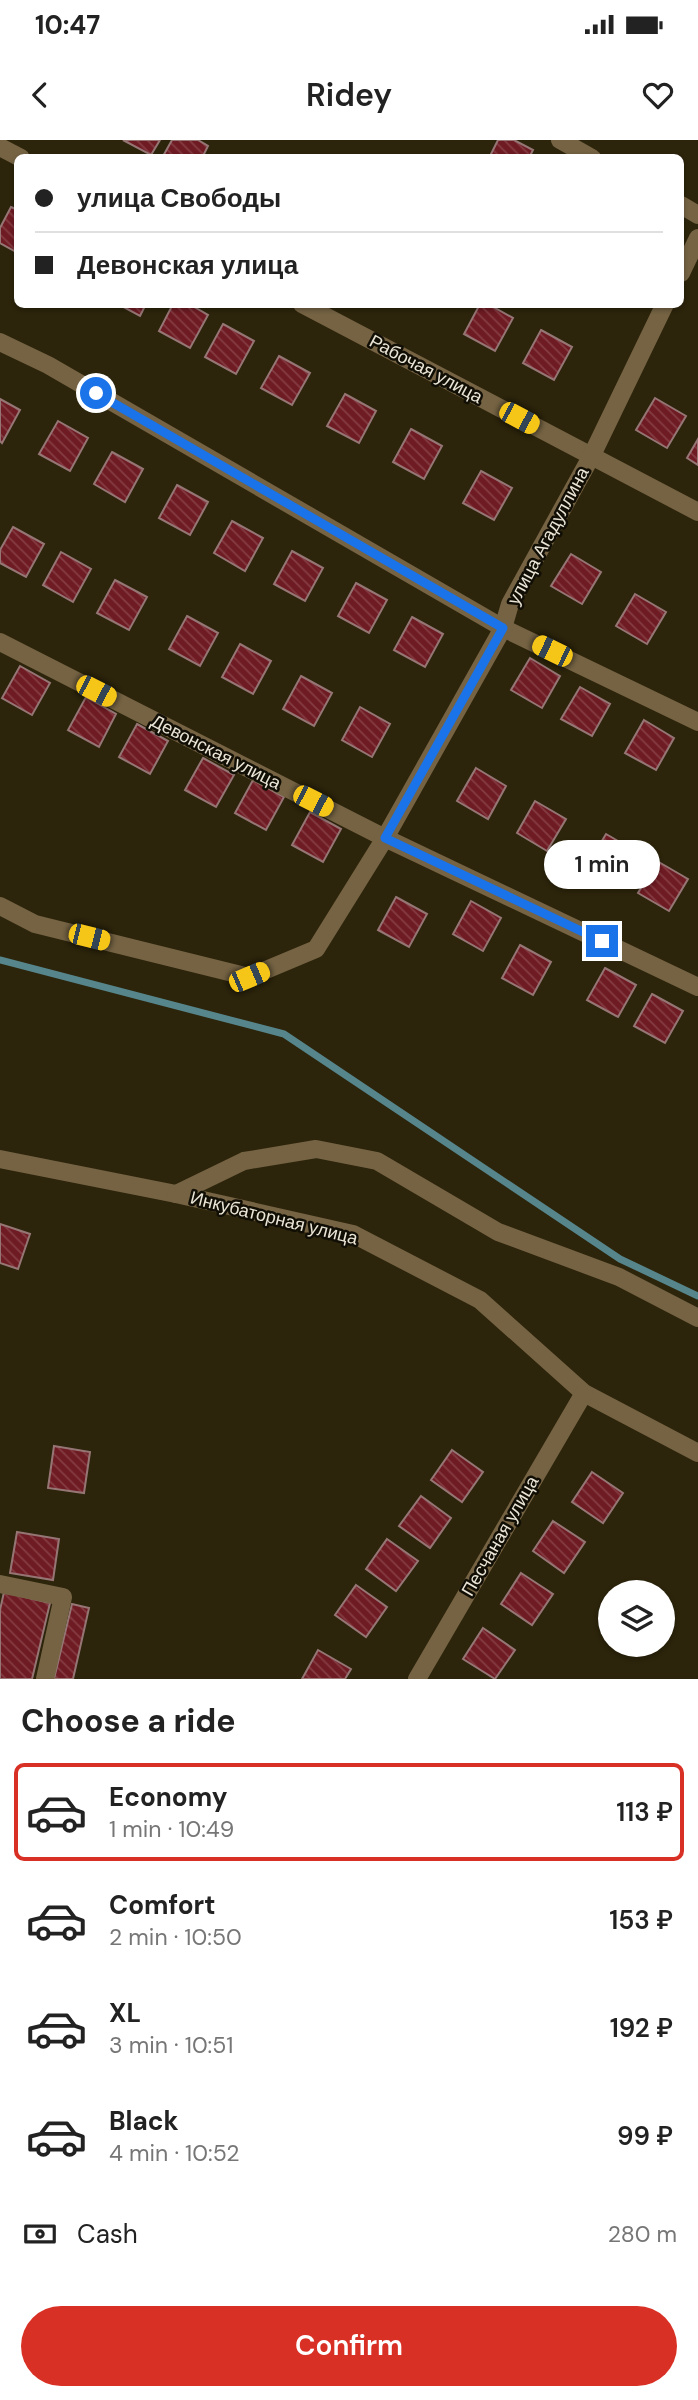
<!DOCTYPE html>
<html lang="en">
<head>
<meta charset="utf-8">
<style>
	body { margin:0; font-family:"DM Sans",sans-serif; background:#f2f2f2; color:#222; height:100vh; display:flex; flex-direction:column; font-size:26px; white-space:nowrap }
	* { box-sizing:border-box; margin:0 }
	p { font-size:23px; color:#767676 }
	.icon { flex:none; width:38px; height:38px; fill:none; stroke:currentColor; stroke-width:2; stroke-linecap:round; stroke-linejoin:round }
	.map { position:relative; height:1539px; overflow:hidden }
	.sheet { display:flex; flex-direction:column; background:#fff; flex:1 }
	.sheet>* { flex:none }
	.banner { position:absolute; left:14px; top:14px; width:670px; height:154px; border-radius:10px; box-shadow:0 2px 5px #0004; display:grid; align-content:center; height:154px; padding:0 21px; background:#fff }
	.tools { position:absolute; left:598px; top:1440px; display:grid; gap:14px }
	.tools a { display:grid; place-items:center; width:77px; height:77px; border-radius:50%; background:#fff; box-shadow:0 2px 5px #0004; font-size:35px }
	.end { position:absolute; width:32px; height:32px; margin:-16px; border:9px solid #1a73e8; background:#fff; box-shadow:0 0 0 4px #fff }
	.from { border-radius:50% }
	.bubble { position:absolute; height:49px; border-radius:24px; background:#fff; box-shadow:0 2px 5px #0004; font-size:23px; font-weight:600; line-height:49px; text-align:center }
	.car { position:absolute; width:21px; height:42px; margin:-21px -10px; border-radius:9px; box-shadow:0 0 5px 2px #0007; background:linear-gradient(#f5c518 24%,#345 0 40%,#f5c518 0 76%,#345 0 86%,#f5c518 0) }
	.banner b { display:flex; align-items:center; gap:24px; height:66px; font-size:26px }
	.banner b+b { border-top:2px solid #e0e0e0 }
	.banner i { width:18px; height:18px; background:#222 }
	ul { padding:0; list-style:none }
	li { display:flex; align-items:center; gap:21px; height:98px; margin:0 14px 10px; padding:0 7px; border:4px solid transparent; border-radius:10px }
	li div { flex:1 }
	li b { display:block; font-size:26px }
	li em { font-style:normal; font-weight:600 }
	li.current { border-color:#d93025 }
	li>.icon { width:63px; height:63px; stroke-width:1.5 }
	h2 { padding:0 21px; font-size:32px; line-height:84px }
	.pay { display:flex; align-items:center; gap:18px; height:77px; padding:0 21px; font-size:26px }
	.pay p { margin-inline-start:auto }
	.action { display:flex; gap:14px; margin-top:auto; padding:14px 21px }
	.action a { flex:1; height:80px; border-radius:42px; background:#d93025; color:#fff; font-size:28px; font-weight:600; line-height:80px; text-align:center }
	.status { display:flex; justify-content:space-between; align-items:center; height:49px; padding:0 35px; background:#fff; direction:ltr }
	.status svg { height:19px; fill:currentColor }
	header { display:flex; justify-content:space-between; align-items:center; height:91px; padding:0 21px; background:#fff; font-size:32px; font-weight:600 }
	.map>svg:first-child { display:block }
	.lines { fill:none; stroke-linecap:round; stroke-linejoin:round }
	.stream { stroke:#56858b; stroke-width:7 }
	.building { fill:url(#building-back-hatch); stroke:#967675; stroke-width:2 }
	.minor { stroke:#756343; stroke-width:18 }
	.route { stroke:#1a73e8; stroke-width:9 }
	.labels { text-anchor:middle; stroke-width:5; stroke-linejoin:round; paint-order:stroke }
	.street-label { font-size:18px; fill:#eae5d6; stroke:#110e05 }
</style>
</head>
<body>
<div class="status"><b>10:47</b><svg viewBox="0 0 49 12"><path d="M0 12V9h3v3zM5 12V6h3v6zM10 12V3h3v9zM15 12V0h3v12zM26 1h20v11H26zM47 4h2v5h-2z"/></svg></div>
<header><svg class="icon" aria-label="back" viewBox="0 0 24 24"><path d="M15 5l-7 7 7 7"/></svg>Ridey<svg class="icon" aria-label="heart" viewBox="0 0 24 24"><path d="M12 20l-8-8c-3-5 5-10 8-4 3-6 11-1 8 4z"/></svg></header>
<div class="map">
<svg width="698" height="1539" viewBox="0 0 698 1539">
	<defs>
		<pattern id="building-back-hatch" width="6" height="6" patternUnits="userSpaceOnUse" patternTransform="scale(1.75)"><rect width="6" height="6" fill="#6f1b23"/><path d="M-1 5l2 2M0 0l6 6M5-1l2 2" fill="none" stroke="#843c42"/></pattern>
	</defs>
	<rect width="100%" height="100%" fill="#2c240b"/>
	<g class="lines">
		<path class="stream" d="M0 820 284 894 620 1119 698 1156"/>
	</g>
	<g class="building">
		<path d="M123 0H160L151 15Z"/>
		<path d="M172 0H198L208 6 202 18H162Z"/>
		<path d="M498 0H514L533 10 529 18H489Z"/>
		<path d="M11 67 18 70V113L0 103V88Z"/>
		<path d="M118 164H146L140 176Z"/>
		<path d="M173 164H189L208 175 190 208 159 191Z"/>
		<path d="M480 164H488L513 178 495 211 464 194Z"/>
		<path d="M223 184 254 201 236 234 205 217Z"/>
		<path d="M541 190 572 207 554 240 523 223Z"/>
		<path d="M279 216 310 233 292 265 261 248Z"/>
		<path d="M345 254 376 271 359 303 327 286Z"/>
		<path d="M655 258 686 276 667 308 636 290Z"/>
		<path d="M0 259 20 270 2 303 0 301Z"/>
		<path d="M58 281 88 298 70 331 39 314Z"/>
		<path d="M411 289 442 306 424 339 393 322Z"/>
		<path d="M698 299V325L687 318Z"/>
		<path d="M112 312 143 329 125 362 94 344Z"/>
		<path d="M481 331 512 348 494 380 463 363Z"/>
		<path d="M177 345 208 362 190 395 159 378Z"/>
		<path d="M232 381 263 398 245 431 214 413Z"/>
		<path d="M13 387 44 404 26 437 0 423V410Z"/>
		<path d="M292 411 323 428 305 461 274 444Z"/>
		<path d="M61 412 91 429 73 462 43 445Z"/>
		<path d="M571 414 601 432 582 464 551 446Z"/>
		<path d="M115 440 147 457 129 490 97 473Z"/>
		<path d="M356 443 387 460 369 493 338 476Z"/>
		<path d="M635 454 666 472 647 504 616 486Z"/>
		<path d="M187 476 218 493 200 526 169 509Z"/>
		<path d="M412 477 443 494 425 527 394 510Z"/>
		<path d="M240 504 271 521 253 554 222 537Z"/>
		<path d="M530 518 560 536 542 568 511 550Z"/>
		<path d="M20 526 50 543 32 575 2 558Z"/>
		<path d="M301 536 332 553 314 586 283 569Z"/>
		<path d="M580 547 610 564 592 596 561 579Z"/>
		<path d="M86 557 116 574 99 607 68 590Z"/>
		<path d="M360 567 390 584 372 617 342 600Z"/>
		<path d="M644 580 674 598 656 630 625 613Z"/>
		<path d="M137 584 168 601 150 634 119 617Z"/>
		<path d="M203 618 234 635 216 667 185 650Z"/>
		<path d="M476 628 506 646 488 679 457 661Z"/>
		<path d="M253 640 284 657 266 690 235 673Z"/>
		<path d="M535 661 566 679 547 711 517 693Z"/>
		<path d="M310 672 341 689 323 722 292 705Z"/>
		<path d="M606 694 637 712 618 744 587 726Z"/>
		<path d="M657 721 688 739 669 771 638 753Z"/>
		<path d="M396 757 427 774 409 807 378 790Z"/>
		<path d="M471 761 501 778 483 811 453 794Z"/>
		<path d="M520 805 551 822 533 855 502 838Z"/>
		<path d="M605 828 636 845 618 877 587 860Z"/>
		<path d="M652 854 683 871 665 903 634 886Z"/>
		<path d="M0 1084 30 1094 18 1129 0 1123Z"/>
		<path d="M54 1306 90 1312 84 1353 48 1348Z"/>
		<path d="M452 1310 483 1332 462 1362 431 1340Z"/>
		<path d="M592 1332 623 1353 603 1383 572 1362Z"/>
		<path d="M421 1356 451 1378 430 1408 399 1386Z"/>
		<path d="M553 1381 585 1402 564 1433 533 1411Z"/>
		<path d="M17 1392 59 1399 53 1440 10 1433Z"/>
		<path d="M387 1399 418 1421 396 1451 366 1429Z"/>
		<path d="M521 1433 553 1454 532 1485 501 1464Z"/>
		<path d="M356 1445 387 1467 366 1497 335 1475Z"/>
		<path d="M4 1452 50 1463 32 1539H0V1470Z"/>
		<path d="M72 1464 89 1468 73 1539H54Z"/>
		<path d="M483 1488 515 1510 495 1539 463 1519Z"/>
		<path d="M318 1510 351 1529 345 1539H302Z"/>
	</g>
	<g class="lines">
		<g class="minor">
			<path d="M560 0 592 18"/>
			<path d="M0 7 21 18"/>
			<path d="M681 65 698 75"/>
			<path d="M681 133 698 98"/>
			<path d="M302 164 698 372"/>
			<path d="M0 202 48 225 503 488 698 582"/>
			<path d="M0 502 385 698 698 847"/>
			<path d="M0 766 35 784 249 837 316 809 385 698 503 488 510 464 592 315 665 164"/>
			<path d="M0 1019 176 1054 353 1094 480 1160 584 1253 698 1313"/>
			<path d="M176 1054 244 1021 316 1009 377 1021 498 1092 619 1137 698 1178"/>
			<path d="M0 1444 63 1457 45 1539"/>
			<path d="M417 1539 584 1253"/>
		</g>
	</g>
	<g class="lines">
		<path class="route" d="M96 253 503 488 385 698 602 801"/>
	</g>
	<g class="labels">
		<g class="street-label">
			<text transform="translate(426 229) rotate(28)" y="6">Рабочая улица</text>
			<text transform="translate(548 396) rotate(-62)" y="6">улица Агадуллина</text>
			<text transform="translate(216 612) rotate(27)" y="6">Девонская улица</text>
			<text transform="translate(274 1078) rotate(14)" y="6">Инкубаторная улица</text>
			<text transform="translate(500 1396) rotate(-60)" y="6">Песчаная улица</text>
		</g>
	</g>
</svg>
<div class="tools">
<a><svg class="icon" aria-label="layers" viewBox="0 0 24 24"><path d="M12 4l9 5-9 5-9-5zM3 14l9 5 9-5"/></svg></a>
</div>
<i class="end from" style="left:96px;top:253px"></i>
<i class="end" style="left:602px;top:801px"></i>
<div class="bubble" style="left:544px;top:700px;width:116px">1 min</div>
<i class="car" style="left:519px;top:278px;rotate:118deg"></i>
<i class="car" style="left:552px;top:511px;rotate:296deg"></i>
<i class="car" style="left:96px;top:551px;rotate:117deg"></i>
<i class="car" style="left:313px;top:661px;rotate:117deg"></i>
<i class="car" style="left:89px;top:797px;rotate:104deg"></i>
<i class="car" style="left:249px;top:837px;rotate:67deg"></i>
<div class="banner">
<b><i class="from"></i>улица Свободы</b>
<b><i></i>Девонская улица</b>
</div>
</div>
<section class="sheet">
<h2>Choose a ride</h2>
<ul>
<li class="current"><svg class="icon" aria-label="car" viewBox="0 0 24 24"><path d="M5 17H2v-5l4-1 3-4h7l3 4 3 1v5h-3M9 17h6M6 11h13"/><circle cx="7" cy="17" r="2"/><circle cx="17" cy="17" r="2"/></svg><div><b>Economy</b><p>1 min · 10:49</p></div><em>113 ₽</em></li>
<li><svg class="icon" aria-label="car" viewBox="0 0 24 24"><path d="M5 17H2v-5l4-1 3-4h7l3 4 3 1v5h-3M9 17h6M6 11h13"/><circle cx="7" cy="17" r="2"/><circle cx="17" cy="17" r="2"/></svg><div><b>Comfort</b><p>2 min · 10:50</p></div><em>153 ₽</em></li>
<li><svg class="icon" aria-label="car" viewBox="0 0 24 24"><path d="M5 17H2v-5l4-1 3-4h7l3 4 3 1v5h-3M9 17h6M6 11h13"/><circle cx="7" cy="17" r="2"/><circle cx="17" cy="17" r="2"/></svg><div><b>XL</b><p>3 min · 10:51</p></div><em>192 ₽</em></li>
<li><svg class="icon" aria-label="car" viewBox="0 0 24 24"><path d="M5 17H2v-5l4-1 3-4h7l3 4 3 1v5h-3M9 17h6M6 11h13"/><circle cx="7" cy="17" r="2"/><circle cx="17" cy="17" r="2"/></svg><div><b>Black</b><p>4 min · 10:52</p></div><em>99 ₽</em></li>
</ul>
<div class="pay"><svg class="icon" aria-label="cash" viewBox="0 0 24 24"><path d="M3 7h18v10H3z"/><circle cx="12" cy="12" r="2"/></svg>Cash<p>280 m</p></div>
<div class="action"><a>Confirm</a></div>
</section>
</body>
</html>
